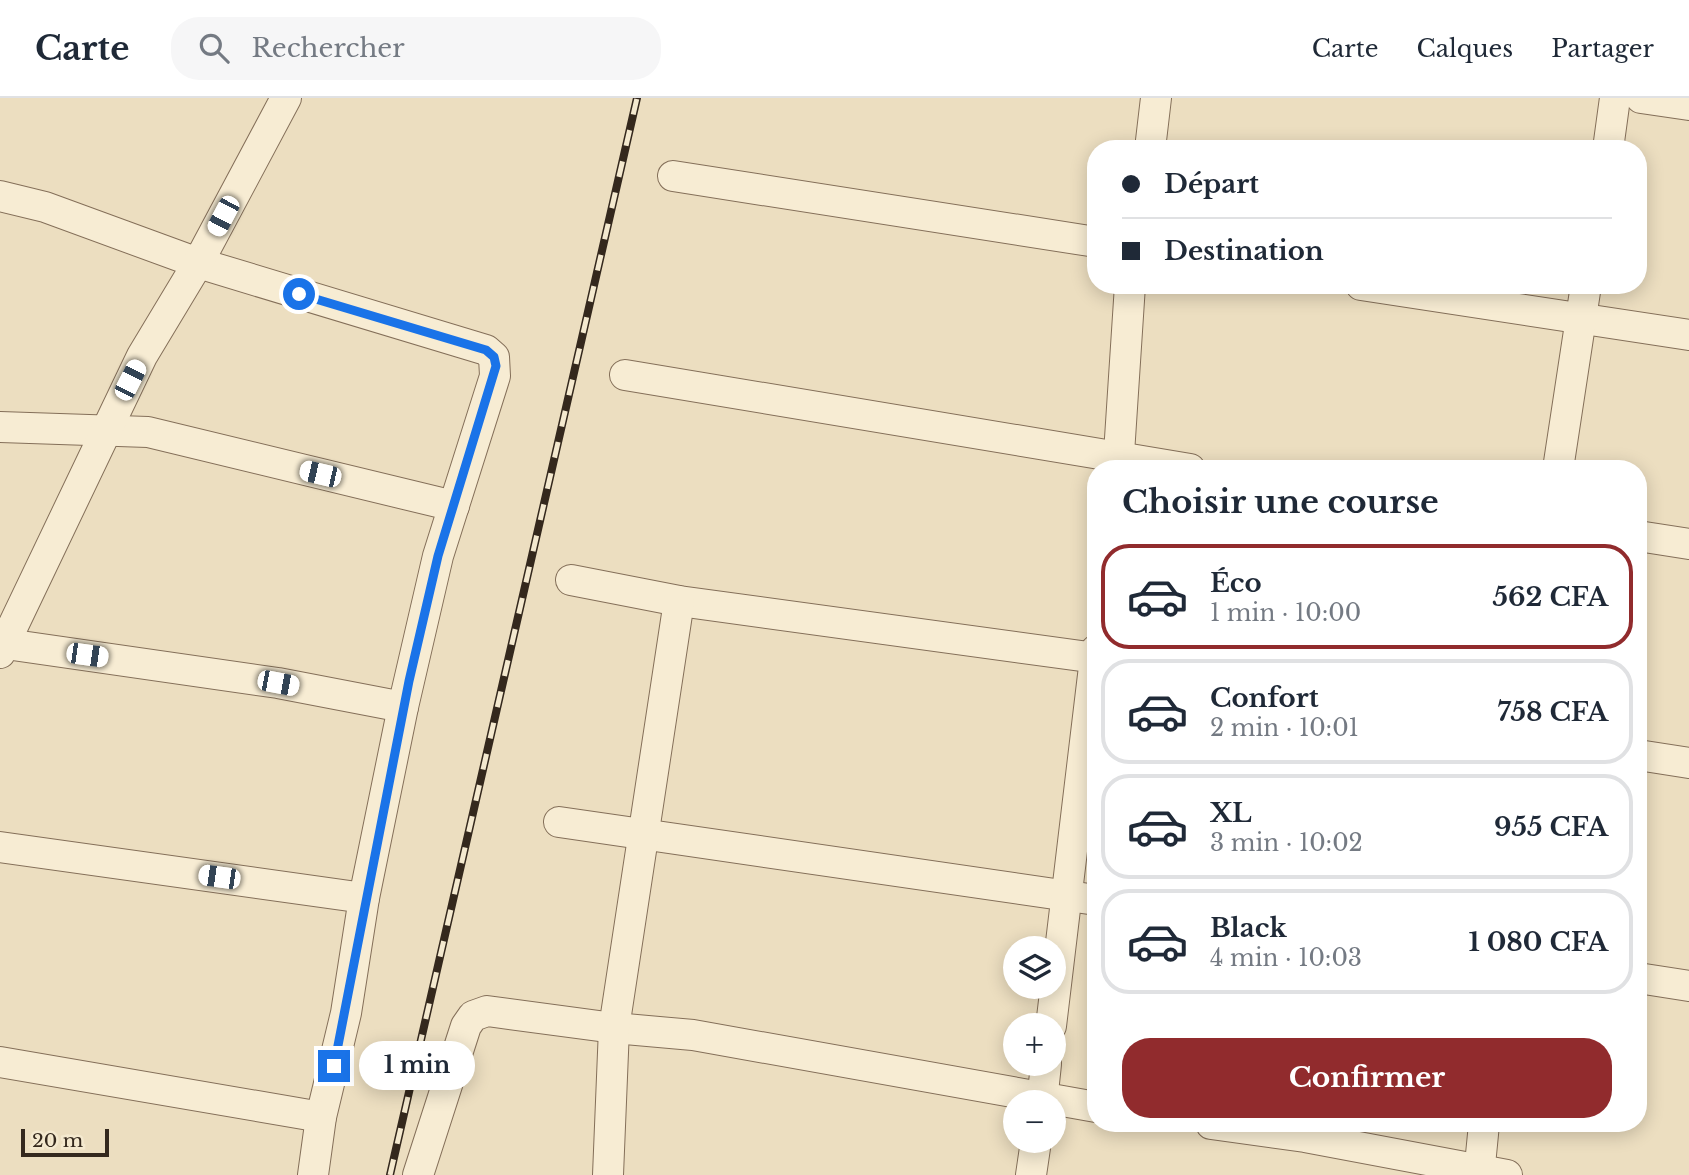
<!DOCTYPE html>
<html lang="fr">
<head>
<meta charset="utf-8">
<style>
	body { margin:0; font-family:"Libre Baskerville",serif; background:#f6f6f7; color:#1f2937; height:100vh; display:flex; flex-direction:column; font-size:26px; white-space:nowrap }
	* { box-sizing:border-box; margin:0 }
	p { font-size:23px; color:#747a83 }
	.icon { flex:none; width:38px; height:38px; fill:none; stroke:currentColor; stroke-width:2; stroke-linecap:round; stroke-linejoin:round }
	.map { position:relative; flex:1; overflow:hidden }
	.drawer { position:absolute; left:1087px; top:362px; width:560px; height:672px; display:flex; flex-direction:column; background:#fff; border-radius:28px; box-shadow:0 4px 18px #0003 }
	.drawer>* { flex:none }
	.banner { position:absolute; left:1087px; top:42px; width:560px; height:154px; border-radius:28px; box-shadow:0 4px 18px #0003; display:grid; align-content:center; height:154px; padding:0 35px; background:#fff }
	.tools { position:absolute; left:1003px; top:838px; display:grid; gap:14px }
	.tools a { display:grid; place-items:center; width:63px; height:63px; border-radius:50%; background:#fff; box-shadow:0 4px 18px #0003; font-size:35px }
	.scale { position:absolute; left:21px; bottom:18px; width:88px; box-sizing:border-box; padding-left:7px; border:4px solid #34281d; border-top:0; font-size:19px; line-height:24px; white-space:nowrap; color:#34281d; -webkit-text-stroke:5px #f4e9cf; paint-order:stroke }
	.end { position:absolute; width:32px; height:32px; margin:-16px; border:9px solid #1a73e8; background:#fff; box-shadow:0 0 0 4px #fff }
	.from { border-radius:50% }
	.bubble { position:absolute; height:49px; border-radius:24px; background:#fff; box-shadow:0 4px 18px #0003; font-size:23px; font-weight:800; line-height:49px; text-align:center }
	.car { position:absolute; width:21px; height:42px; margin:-21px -10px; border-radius:9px; box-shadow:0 0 5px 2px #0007; background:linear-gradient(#fff 24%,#345 0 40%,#fff 0 76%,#345 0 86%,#fff 0) }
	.banner b { display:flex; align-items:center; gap:24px; height:66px; font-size:26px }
	.banner b+b { border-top:2px solid #e0e1e3 }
	.banner i { width:18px; height:18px; background:#1f2937 }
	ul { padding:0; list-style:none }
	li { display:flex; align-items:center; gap:21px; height:105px; margin:0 14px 10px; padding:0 21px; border:4px solid #e0e1e3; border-radius:28px }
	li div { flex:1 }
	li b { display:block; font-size:26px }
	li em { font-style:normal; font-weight:800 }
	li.active { border-color:#912b2d }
	li>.icon { width:63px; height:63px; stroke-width:1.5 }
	h2 { padding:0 35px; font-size:32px; line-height:84px }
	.cta { display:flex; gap:14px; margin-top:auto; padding:14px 35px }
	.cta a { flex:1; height:80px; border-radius:28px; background:#912b2d; color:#fff; font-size:28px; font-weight:800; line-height:80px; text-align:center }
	header { display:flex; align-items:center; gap:42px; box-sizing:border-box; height:98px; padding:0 35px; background:#fff; border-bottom:2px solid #e0e1e3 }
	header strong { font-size:33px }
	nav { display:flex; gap:38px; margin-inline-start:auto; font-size:24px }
	.search { width:490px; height:63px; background:#f6f6f7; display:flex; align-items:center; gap:18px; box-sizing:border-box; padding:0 24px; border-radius:28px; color:#747a83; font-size:26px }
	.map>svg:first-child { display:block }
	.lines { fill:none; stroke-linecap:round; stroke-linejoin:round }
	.minor-casing { stroke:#846f59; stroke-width:32 }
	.minor { stroke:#f7ecd3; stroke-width:30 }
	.rail-casing { stroke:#34281d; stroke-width:8 }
	.rail { stroke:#f4e9cf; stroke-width:5; stroke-dasharray:16; stroke-linecap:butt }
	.route { stroke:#1a73e8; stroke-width:9 }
</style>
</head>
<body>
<header>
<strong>Carte</strong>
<div class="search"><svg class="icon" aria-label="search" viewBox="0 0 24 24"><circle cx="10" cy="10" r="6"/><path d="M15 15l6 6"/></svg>Rechercher</div>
<nav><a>Carte</a><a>Calques</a><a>Partager</a></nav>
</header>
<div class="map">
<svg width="1689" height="1077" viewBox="0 0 1689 1077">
	<rect width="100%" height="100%" fill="#ecdec0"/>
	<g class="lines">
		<g class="minor-casing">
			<g id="minor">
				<path d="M1641 0 1689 7"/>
				<path d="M1150 51 1156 0"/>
				<path d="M1608 51 1615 0"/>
				<path d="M673 78 1096 144"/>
				<path d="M0 98 45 109 198 165 486 252 494 259 495 278 438 458 403 609 364 800 346 915 321 1019 313 1077"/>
				<path d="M1361 187 1689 237"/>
				<path d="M625 277 1190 371"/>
				<path d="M0 329 148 334 454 408"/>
				<path d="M1118 371 1130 187"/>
				<path d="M1558 371 1586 187"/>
				<path d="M1638 438 1689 446"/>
				<path d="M571 482 679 503 1096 560"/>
				<path d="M0 545 278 585 403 609"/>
				<path d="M0 555 142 258 198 165 286 0"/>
				<path d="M1638 657 1689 665"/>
				<path d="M559 724 1096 802"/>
				<path d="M0 749 364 800"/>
				<path d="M1638 880 1689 888"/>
				<path d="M1051 928 1096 552"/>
				<path d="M0 964 321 1019"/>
				<path d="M1042 1004 1046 966"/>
				<path d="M1211 1026 1305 1039 1507 1077"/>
				<path d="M418 1077 466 928 473 918 487 913 614 930 693 937 1096 1009"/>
				<path d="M608 1077 614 930 679 503"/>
				<path d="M1031 1077 1036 1043"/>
				<path d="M1479 1077 1484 1026"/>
			</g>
		</g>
		<use href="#minor" class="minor"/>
		<g class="rail-casing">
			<path id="rail" d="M390 1077 637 0"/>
		</g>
		<use href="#rail" class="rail"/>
	</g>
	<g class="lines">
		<path class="route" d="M299 196 486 252 494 259 496 268 438 458 409 583 334 968"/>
	</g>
</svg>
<div class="tools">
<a><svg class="icon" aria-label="layers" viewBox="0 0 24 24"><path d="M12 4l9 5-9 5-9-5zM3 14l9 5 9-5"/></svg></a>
<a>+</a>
<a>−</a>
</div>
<div class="scale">20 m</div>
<i class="end from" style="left:299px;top:196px"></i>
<i class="end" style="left:334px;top:968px"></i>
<div class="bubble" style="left:359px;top:943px;width:116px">1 min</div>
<i class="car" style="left:223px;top:118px;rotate:208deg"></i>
<i class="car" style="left:130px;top:282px;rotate:27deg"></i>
<i class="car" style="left:320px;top:376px;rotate:283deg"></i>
<i class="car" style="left:87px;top:557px;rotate:98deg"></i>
<i class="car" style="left:278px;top:585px;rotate:101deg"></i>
<i class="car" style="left:219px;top:779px;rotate:278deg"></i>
<div class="banner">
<b><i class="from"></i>Départ</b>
<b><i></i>Destination</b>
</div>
<section class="drawer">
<h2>Choisir une course</h2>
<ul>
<li class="active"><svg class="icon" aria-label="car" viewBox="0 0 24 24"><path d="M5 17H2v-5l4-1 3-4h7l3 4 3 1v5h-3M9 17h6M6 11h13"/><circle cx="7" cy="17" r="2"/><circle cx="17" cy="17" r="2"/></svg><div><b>Éco</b><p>1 min · 10:00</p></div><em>562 CFA</em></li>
<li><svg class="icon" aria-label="car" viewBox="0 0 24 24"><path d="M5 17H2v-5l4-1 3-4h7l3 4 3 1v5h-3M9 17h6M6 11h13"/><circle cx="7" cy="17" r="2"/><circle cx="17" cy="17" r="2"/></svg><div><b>Confort</b><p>2 min · 10:01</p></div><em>758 CFA</em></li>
<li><svg class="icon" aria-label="car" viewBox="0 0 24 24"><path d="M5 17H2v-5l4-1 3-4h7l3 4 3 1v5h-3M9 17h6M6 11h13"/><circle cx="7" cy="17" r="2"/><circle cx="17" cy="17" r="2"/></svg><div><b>XL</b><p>3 min · 10:02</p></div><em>955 CFA</em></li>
<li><svg class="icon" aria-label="car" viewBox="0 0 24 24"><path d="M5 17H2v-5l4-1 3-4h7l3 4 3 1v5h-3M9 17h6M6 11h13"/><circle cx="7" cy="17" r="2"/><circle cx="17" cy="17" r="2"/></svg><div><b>Black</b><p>4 min · 10:03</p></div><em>1 080 CFA</em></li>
</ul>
<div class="cta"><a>Confirmer</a></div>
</section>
</div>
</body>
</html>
